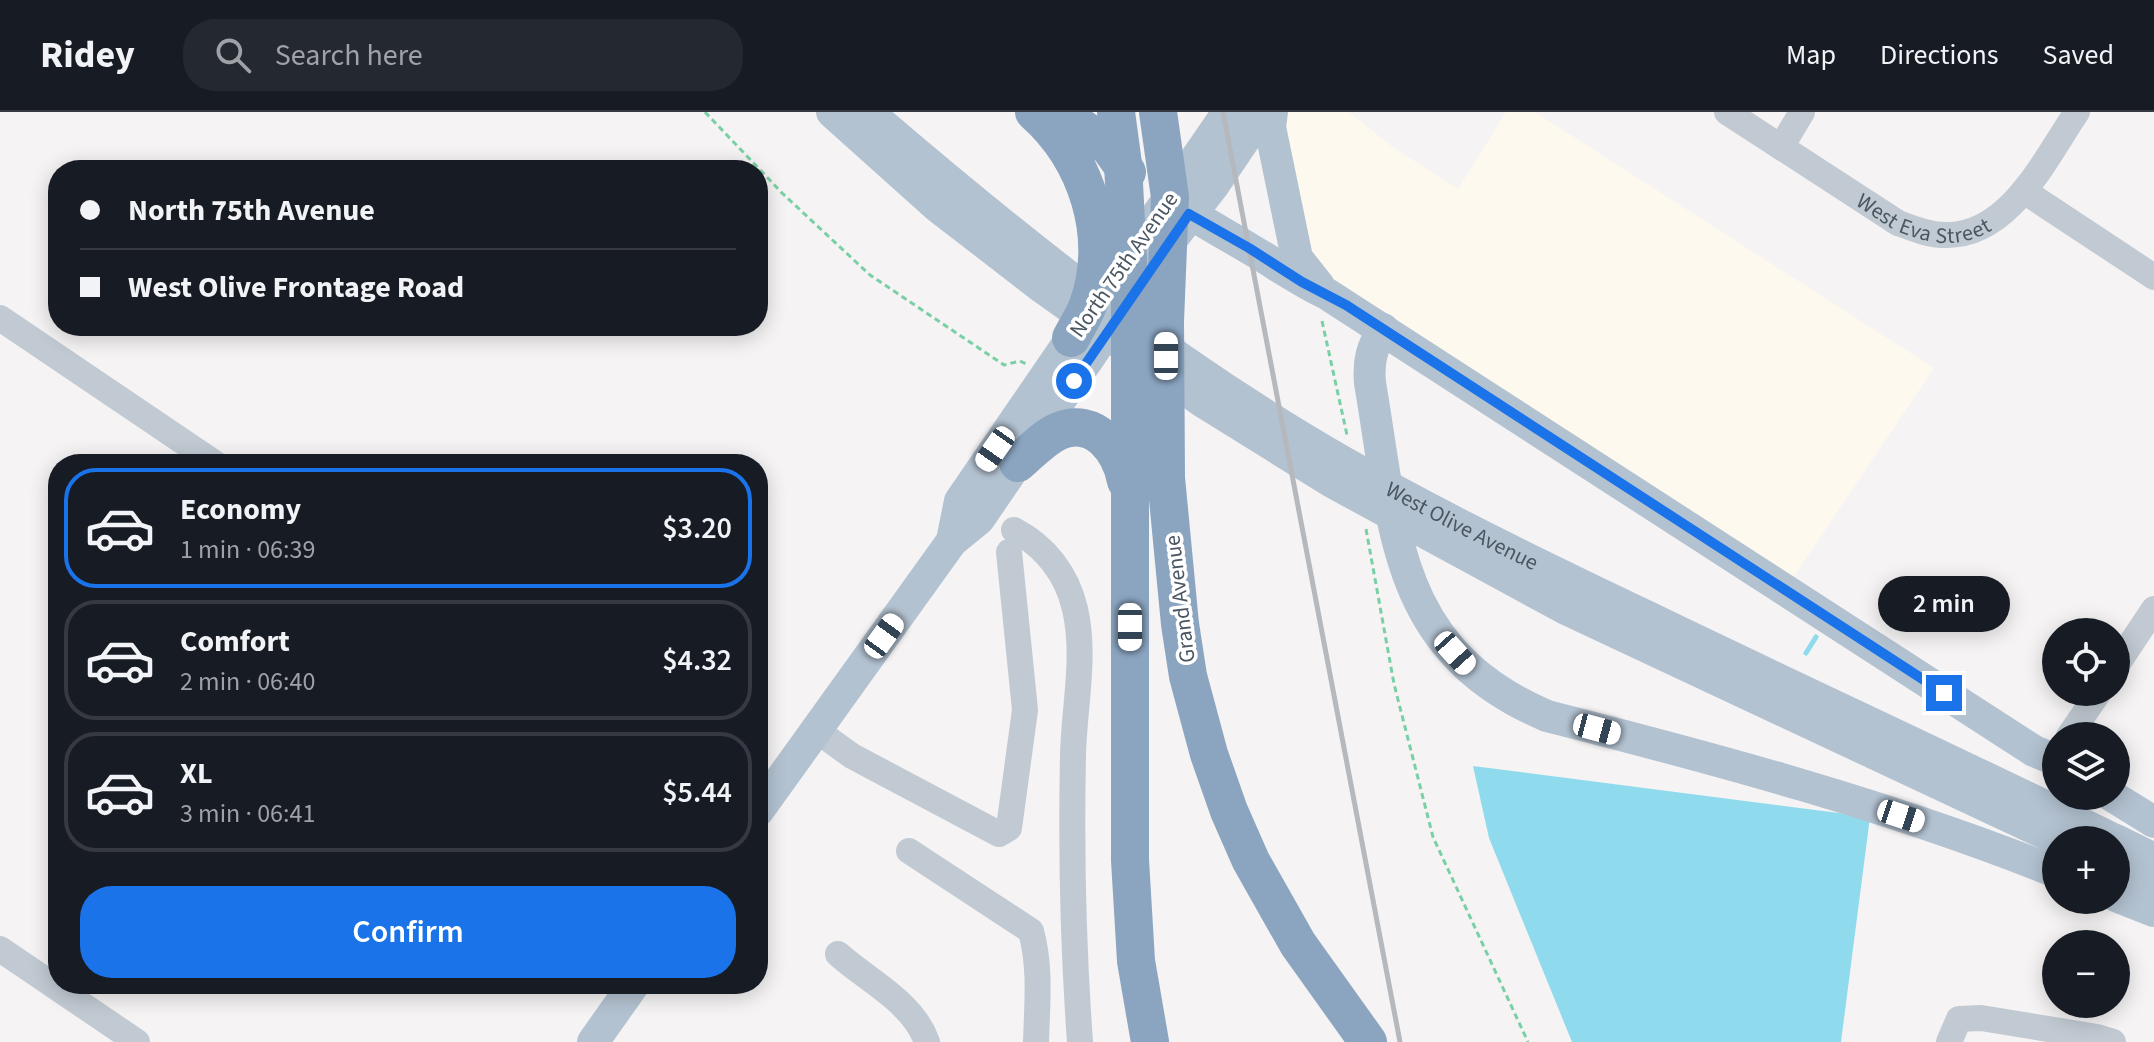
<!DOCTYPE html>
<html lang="en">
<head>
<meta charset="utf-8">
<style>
	body { margin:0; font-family:"Source Sans 3",sans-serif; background:#242831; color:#f1f3f6; height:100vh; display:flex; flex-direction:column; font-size:30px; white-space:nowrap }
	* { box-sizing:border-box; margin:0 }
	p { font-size:26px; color:#9ea1a6 }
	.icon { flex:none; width:44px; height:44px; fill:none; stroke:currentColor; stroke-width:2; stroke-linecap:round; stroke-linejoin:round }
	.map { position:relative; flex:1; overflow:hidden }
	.drawer { position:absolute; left:48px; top:342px; width:720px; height:540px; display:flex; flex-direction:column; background:#171b24; border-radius:32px; box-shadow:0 4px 20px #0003 }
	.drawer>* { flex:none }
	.guide { position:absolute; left:48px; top:48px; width:720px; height:176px; border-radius:32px; box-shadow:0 4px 20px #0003; display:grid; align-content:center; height:176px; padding:0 32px; background:#171b24 }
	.controls { position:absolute; left:2042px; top:506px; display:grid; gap:16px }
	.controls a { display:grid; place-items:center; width:88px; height:88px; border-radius:50%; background:#171b24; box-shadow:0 4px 20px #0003; font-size:40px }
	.end { position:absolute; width:36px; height:36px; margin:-18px; border:10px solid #1a73e8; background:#fff; box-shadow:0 0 0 4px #fff }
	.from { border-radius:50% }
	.bubble { position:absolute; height:56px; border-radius:28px; background:#171b24; box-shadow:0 4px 20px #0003; font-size:26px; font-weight:600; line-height:56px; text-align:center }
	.car { position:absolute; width:24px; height:48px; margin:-24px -12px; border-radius:10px; box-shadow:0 0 6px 2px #0007; background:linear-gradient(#fff 24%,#345 0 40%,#fff 0 76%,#345 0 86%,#fff 0) }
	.guide b { display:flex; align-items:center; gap:28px; height:76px; font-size:30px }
	.guide b+b { border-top:2px solid #363941 }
	.guide i { width:20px; height:20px; background:#f1f3f6 }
	ul { padding:14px 0 0; list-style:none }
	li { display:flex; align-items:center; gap:24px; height:120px; margin:0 16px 12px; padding:0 16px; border:4px solid #363941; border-radius:32px }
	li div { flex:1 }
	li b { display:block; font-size:30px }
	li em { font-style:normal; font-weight:600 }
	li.on { border-color:#1a73e8 }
	li>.icon { width:72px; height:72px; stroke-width:1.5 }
	.primary-button { display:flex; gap:16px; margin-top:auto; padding:16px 32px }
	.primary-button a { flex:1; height:92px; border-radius:32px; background:#1a73e8; color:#fff; font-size:32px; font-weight:600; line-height:92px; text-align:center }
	header { display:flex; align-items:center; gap:48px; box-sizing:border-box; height:112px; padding:0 40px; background:#171b24; border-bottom:2px solid #363941 }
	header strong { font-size:38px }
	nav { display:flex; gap:44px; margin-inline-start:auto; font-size:28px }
	.search { width:560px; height:72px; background:#242831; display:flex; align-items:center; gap:20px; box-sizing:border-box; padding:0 28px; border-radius:32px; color:#9ea1a6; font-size:30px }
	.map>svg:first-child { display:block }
	.commercial { fill:#fdf9ef }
	.water { fill:#90daee }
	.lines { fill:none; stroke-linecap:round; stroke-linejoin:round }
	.stream { stroke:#90daee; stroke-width:5 }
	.path { stroke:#7ad0a6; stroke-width:3; stroke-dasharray:6 4; stroke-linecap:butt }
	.minor { stroke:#c1cad2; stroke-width:26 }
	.major { stroke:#b3c2d1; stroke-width:32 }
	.highway { stroke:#8ba5c1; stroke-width:38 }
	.rail { stroke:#b5b8bd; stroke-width:5 }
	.route { stroke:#1a73e8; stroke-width:10 }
	.labels { text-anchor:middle; stroke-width:7; stroke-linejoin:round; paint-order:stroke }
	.street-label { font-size:22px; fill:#4a5661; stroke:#fff }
</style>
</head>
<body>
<header>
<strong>Ridey</strong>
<div class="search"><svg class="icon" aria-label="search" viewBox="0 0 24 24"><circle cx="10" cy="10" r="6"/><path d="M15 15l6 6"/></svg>Search here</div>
<nav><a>Map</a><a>Directions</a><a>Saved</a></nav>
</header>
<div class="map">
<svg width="2154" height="930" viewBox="0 0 2154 930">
	<rect width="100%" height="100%" fill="#f5f3f3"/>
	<path class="commercial" d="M1282 0H1349L1394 36 1458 77 1506 0H1535L1934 256 1793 466 1322 163 1314 153Z"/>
	<path class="water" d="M1473 654 1870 705 1841 930H1572L1489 726Z"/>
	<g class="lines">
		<path class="stream" d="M1806 541 1816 525"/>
		<g class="path">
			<path d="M705 0 782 81 870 163 1004 253 1020 249 1026 252"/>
			<path d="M1322 209 1347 323"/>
			<path d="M1366 417 1394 572 1433 725 1528 930"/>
		</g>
		<g class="minor">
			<path id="s1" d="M1727 0 1898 111C1914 117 1929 123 1946 123 2010 124 2046 45 2077 0"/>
			<path d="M1781 35 1802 0"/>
			<path d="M2024 79 2154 165"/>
			<path d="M0 206 216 352"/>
			<path d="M1014 418C1045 434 1067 462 1075 497 1086 545 1074 595 1073 643 1071 739 1073 834 1080 930"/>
			<path d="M2116 554 2154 497"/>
			<path d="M816 618 852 644 999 722 1009 716 1025 598 1009 440"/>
			<path d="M2069 624 2099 580"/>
			<path d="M909 739 1031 819C1041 856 1037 893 1036 930"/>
			<path d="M0 837 137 930"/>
			<path d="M838 842C868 869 913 890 927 930"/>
			<path d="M1949 930 1959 907 1981 906 2097 925 2113 930"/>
		</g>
		<g class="major">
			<path d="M832 0 938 95 1043 176 1203 290 1332 370 1564 496 2059 728"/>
			<path id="s2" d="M868 0C1017 128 1172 252 1343 350 1442 406 1545 456 1648 505 1803 580 1960 652 2115 728"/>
			<path d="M1272 0 1270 15 1297 146 1319 174"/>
			<path d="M1170 85C1196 108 1221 119 1250 137 1276 152 1299 169 1327 182L2034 639 2056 648"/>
			<path d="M1120 157 1228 0"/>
			<path d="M1383 217C1372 236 1368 248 1370 271 1395 416 1392 538 1547 604 1720 648 1891 694 2056 760"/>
			<path d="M952 429 960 389 1084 208"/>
			<path d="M2112 684 2154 710"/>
			<path d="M758 699 952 429 979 407 1155 149 1213 74 1263 0"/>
			<path d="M2116 728 2154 747"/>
			<path d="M2116 756 2154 775"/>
			<path d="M2116 784 2154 799"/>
			<path d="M593 930 634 872"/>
		</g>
		<g class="highway">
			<path d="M1034 0C1087 47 1112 124 1088 193 1084 204 1076 216 1071 226"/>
			<path d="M1059 0 1109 35 1127 60"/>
			<path d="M1116 0 1123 52 1130 186V748L1136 849 1150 930"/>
			<path d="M1158 0 1170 85 1165 209 1166 366 1180 512 1188 564 1209 642 1229 699 1251 749 1298 832 1368 930"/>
			<path d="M1018 351C1031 340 1043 326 1059 319 1095 304 1120 338 1126 369"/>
		</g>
		<path class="rail" d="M1223 0 1400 930"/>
	</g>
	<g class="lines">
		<path class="route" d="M1074 269 1189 102 1249 136 1302 170 1346 193 1944 581"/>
	</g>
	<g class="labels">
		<g class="street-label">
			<text dy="8" stroke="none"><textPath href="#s1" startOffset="228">West Eva Street</textPath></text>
			<text transform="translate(1123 152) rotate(-55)" y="8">North 75th Avenue</text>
			<text dy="8" stroke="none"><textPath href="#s2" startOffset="726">West Olive Avenue</textPath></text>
			<text transform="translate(1179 487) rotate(-97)" y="8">Grand Avenue</text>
		</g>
	</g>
</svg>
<div class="controls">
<a><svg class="icon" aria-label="locate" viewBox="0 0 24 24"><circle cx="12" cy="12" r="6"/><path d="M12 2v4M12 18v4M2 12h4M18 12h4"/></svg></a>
<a><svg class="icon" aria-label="layers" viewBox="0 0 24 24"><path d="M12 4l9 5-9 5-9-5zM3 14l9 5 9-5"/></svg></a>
<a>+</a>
<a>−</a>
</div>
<i class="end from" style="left:1074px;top:269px"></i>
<i class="end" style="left:1944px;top:581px"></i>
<div class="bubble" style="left:1878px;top:464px;width:132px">2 min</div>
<i class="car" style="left:1166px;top:244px;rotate:0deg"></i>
<i class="car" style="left:995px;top:337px;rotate:215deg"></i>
<i class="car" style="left:1130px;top:515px;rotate:180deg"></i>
<i class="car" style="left:884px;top:524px;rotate:36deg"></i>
<i class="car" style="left:1455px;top:541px;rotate:138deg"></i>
<i class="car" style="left:1597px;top:617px;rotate:105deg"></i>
<i class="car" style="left:1901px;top:704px;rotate:108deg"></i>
<div class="guide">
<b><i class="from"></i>North 75th Avenue</b>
<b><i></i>West Olive Frontage Road</b>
</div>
<section class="drawer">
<ul>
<li class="on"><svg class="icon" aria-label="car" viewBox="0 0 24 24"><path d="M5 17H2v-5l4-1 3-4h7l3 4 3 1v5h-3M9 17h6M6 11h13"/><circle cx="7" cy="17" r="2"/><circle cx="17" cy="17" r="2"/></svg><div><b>Economy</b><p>1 min · 06:39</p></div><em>$3.20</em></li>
<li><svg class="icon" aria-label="car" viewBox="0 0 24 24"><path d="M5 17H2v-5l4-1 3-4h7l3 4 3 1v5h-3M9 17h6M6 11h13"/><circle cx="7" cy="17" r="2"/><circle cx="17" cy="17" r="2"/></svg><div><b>Comfort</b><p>2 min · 06:40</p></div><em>$4.32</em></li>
<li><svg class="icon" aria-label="car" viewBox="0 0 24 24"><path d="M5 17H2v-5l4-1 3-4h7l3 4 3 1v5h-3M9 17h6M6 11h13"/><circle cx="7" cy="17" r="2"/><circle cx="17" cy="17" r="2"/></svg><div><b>XL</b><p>3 min · 06:41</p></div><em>$5.44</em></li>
</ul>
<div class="primary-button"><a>Confirm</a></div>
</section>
</div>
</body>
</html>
